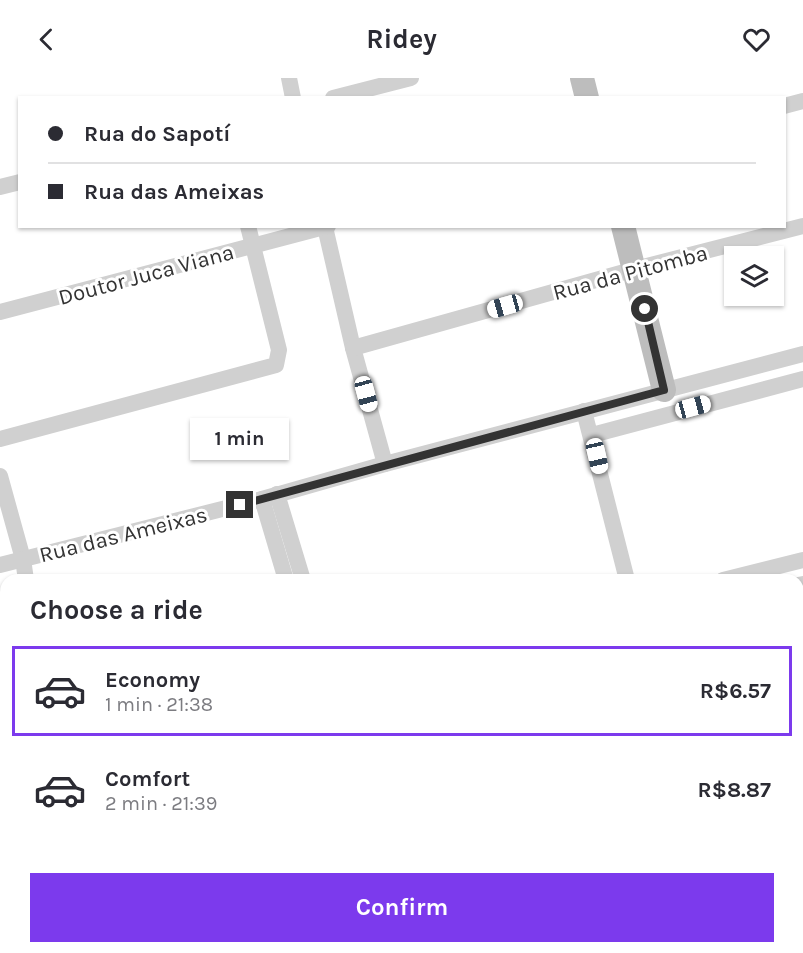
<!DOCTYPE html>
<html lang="en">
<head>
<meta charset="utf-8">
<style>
	body { margin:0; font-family:Karla,sans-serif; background:#f7f7f7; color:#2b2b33; height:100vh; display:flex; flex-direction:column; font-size:22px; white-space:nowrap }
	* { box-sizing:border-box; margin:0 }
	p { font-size:20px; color:#7c7c81 }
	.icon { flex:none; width:33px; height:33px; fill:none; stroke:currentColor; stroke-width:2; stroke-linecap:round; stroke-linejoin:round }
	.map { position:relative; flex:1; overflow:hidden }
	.panel { position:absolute; left:0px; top:496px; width:804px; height:380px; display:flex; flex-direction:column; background:#fff; border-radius:18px 18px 0 0; box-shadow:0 2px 4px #0004 }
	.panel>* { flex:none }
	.banner { position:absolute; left:18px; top:18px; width:768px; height:132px; border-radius:0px; box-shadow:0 2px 4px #0004; display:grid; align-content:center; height:132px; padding:0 30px; background:#fff }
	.tools { position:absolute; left:724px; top:168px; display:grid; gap:12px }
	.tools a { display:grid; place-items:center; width:60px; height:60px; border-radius:0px; background:#fff; box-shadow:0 2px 4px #0004; font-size:30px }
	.end { position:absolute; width:27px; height:27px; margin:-14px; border:8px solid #333; background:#fff; box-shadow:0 0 0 3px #fff }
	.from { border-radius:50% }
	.bubble { position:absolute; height:42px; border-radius:0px; background:#fff; box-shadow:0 2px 4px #0004; font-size:20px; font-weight:700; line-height:42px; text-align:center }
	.car { position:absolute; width:18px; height:36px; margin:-18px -9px; border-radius:8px; box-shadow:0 0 4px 2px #0007; background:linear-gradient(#fff 24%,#345 0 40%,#fff 0 76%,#345 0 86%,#fff 0) }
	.banner b { display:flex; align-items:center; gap:21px; height:57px; font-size:22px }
	.banner b+b { border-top:2px solid #e1e1e2 }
	.banner i { width:15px; height:15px; background:#2b2b33 }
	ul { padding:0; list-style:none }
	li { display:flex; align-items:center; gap:18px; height:90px; margin:0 12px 9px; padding:0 18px; border:3px solid transparent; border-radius:0px }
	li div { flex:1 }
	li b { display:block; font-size:22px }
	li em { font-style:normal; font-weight:700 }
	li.on { border-color:#7c3aed }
	li>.icon { width:54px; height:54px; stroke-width:1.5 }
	h2 { padding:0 30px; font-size:27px; line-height:72px }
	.cta { display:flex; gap:12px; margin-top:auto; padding:12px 30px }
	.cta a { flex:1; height:69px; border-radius:0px; background:#7c3aed; color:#fff; font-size:24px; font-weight:700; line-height:69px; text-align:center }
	header { display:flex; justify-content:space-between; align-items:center; height:78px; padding:0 30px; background:#fff; font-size:27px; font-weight:700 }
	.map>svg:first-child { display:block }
	.green { fill:#e6ecdf }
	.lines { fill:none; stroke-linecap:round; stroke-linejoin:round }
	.street { stroke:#d0d0d0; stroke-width:16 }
	.secondary { stroke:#bdbdbd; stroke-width:24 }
	.route { stroke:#333; stroke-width:8 }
	.labels { text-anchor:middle; stroke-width:6; stroke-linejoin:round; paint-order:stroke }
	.street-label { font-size:22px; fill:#333; stroke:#fff }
</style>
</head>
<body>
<header><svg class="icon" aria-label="back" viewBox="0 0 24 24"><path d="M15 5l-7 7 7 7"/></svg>Ridey<svg class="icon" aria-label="heart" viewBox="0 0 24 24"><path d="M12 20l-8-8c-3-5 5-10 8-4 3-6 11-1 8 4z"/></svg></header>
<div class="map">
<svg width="803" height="875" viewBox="0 0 803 875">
	<rect width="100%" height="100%" fill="#fff"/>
	<path class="green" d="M457 870H583L584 875H459Z"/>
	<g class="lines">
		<g class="street">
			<path d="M289 0 293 20"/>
			<path d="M333 20 411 0"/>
			<path d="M784 28 803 23"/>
			<path d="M0 109 20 104"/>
			<path d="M325 149 353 270 385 386"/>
			<path d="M0 234 328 148"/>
			<path d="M353 270 635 191 803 148"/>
			<path d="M584 333 627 502"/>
			<path d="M592 357 803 301"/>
			<path d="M0 361 276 287 279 272 248 148"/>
			<path d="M0 398 23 481 26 502"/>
			<path d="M277 416 303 502"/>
			<path d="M262 421 286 502"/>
			<path d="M0 487 262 421 385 386 803 276"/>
			<path d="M723 502 803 482"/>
			<path d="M798 507 803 506"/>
			<path d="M798 638 803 637"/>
			<path d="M798 712 803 734"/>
			<path d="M0 717 6 716"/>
			<path d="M798 760 803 759"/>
			<path d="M0 847 6 845"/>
			<path d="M136 870 138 875"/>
			<path d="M440 870 441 875"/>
			<path d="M588 870 590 875"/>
			<path d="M371 875 390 870"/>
		</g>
		<g class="secondary">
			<path d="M582 0 587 20"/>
			<path d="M623 148 664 312"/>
		</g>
	</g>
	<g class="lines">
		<path class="route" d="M240 427 664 312 645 231"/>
	</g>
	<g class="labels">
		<g class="street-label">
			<text transform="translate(630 194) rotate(-15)" y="8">Rua da Pitomba</text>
			<text transform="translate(146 196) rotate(-15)" y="8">Doutor Juca Viana</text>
			<text transform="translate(123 456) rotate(-14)" y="8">Rua das Ameixas</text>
		</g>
	</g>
</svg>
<div class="tools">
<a><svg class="icon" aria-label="layers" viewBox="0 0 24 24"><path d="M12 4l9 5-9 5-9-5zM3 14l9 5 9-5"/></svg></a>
</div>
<i class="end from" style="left:645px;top:231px"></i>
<i class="end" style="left:240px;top:427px"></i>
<div class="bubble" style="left:190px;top:340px;width:99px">1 min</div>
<i class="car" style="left:505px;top:228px;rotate:254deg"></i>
<i class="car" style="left:366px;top:316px;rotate:165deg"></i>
<i class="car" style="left:693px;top:329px;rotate:75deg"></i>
<i class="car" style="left:597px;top:378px;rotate:167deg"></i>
<div class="banner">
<b><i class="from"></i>Rua do Sapotí</b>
<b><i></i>Rua das Ameixas</b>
</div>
<section class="panel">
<h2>Choose a ride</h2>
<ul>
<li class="on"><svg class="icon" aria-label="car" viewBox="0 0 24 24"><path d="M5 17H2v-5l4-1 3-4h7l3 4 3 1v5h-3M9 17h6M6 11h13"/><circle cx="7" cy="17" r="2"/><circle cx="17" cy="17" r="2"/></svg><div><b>Economy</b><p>1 min · 21:38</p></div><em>R$6.57</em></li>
<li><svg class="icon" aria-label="car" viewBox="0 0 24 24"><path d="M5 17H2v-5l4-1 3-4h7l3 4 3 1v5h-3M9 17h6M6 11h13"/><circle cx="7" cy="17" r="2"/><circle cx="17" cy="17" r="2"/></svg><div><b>Comfort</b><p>2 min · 21:39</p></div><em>R$8.87</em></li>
</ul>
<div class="cta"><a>Confirm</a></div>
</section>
</div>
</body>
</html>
